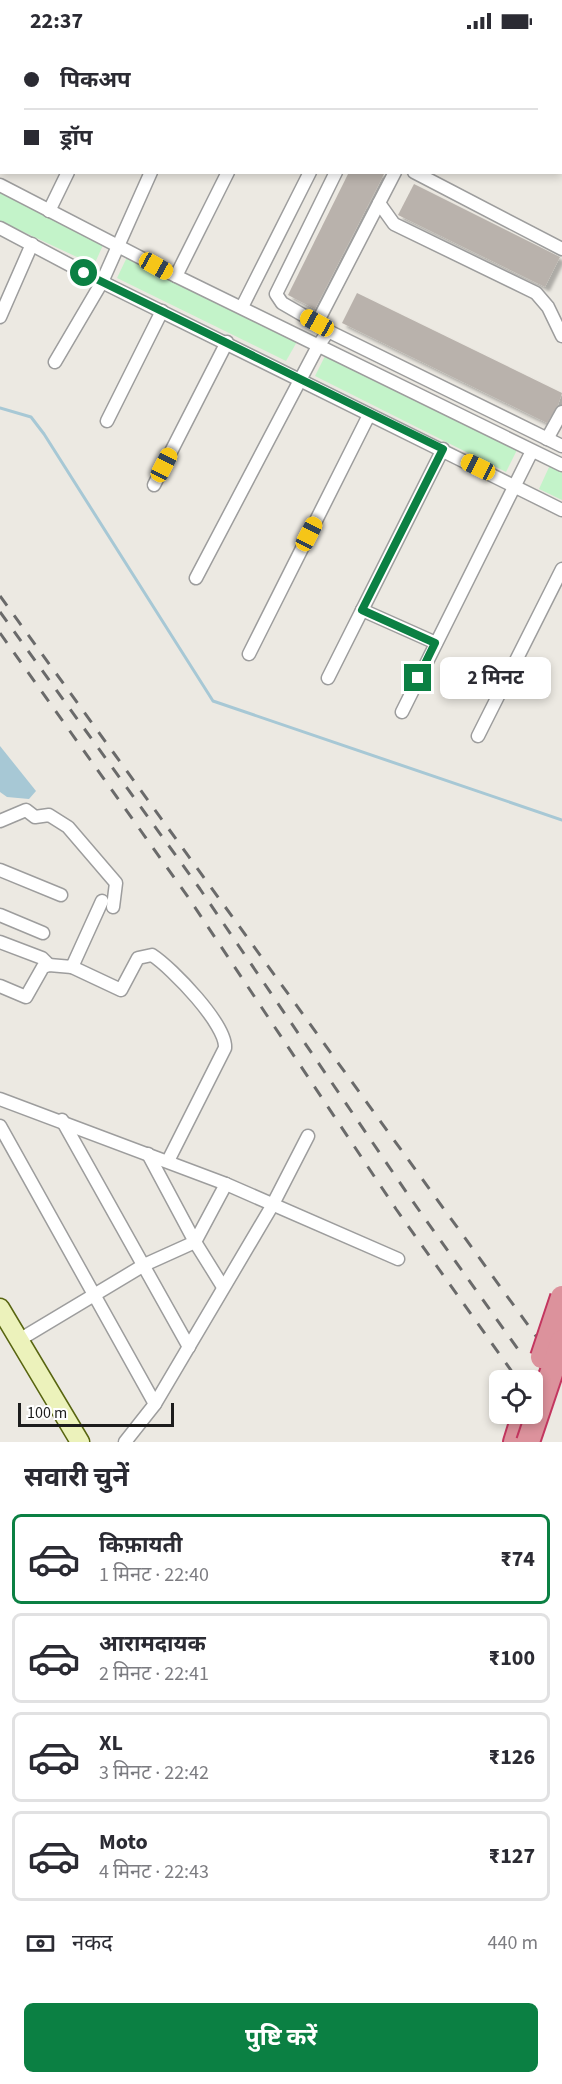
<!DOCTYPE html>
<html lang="hi">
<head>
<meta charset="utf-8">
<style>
	body { margin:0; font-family:"Source Sans 3","Noto Sans Devanagari",sans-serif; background:#f2f2f3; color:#2b2b33; height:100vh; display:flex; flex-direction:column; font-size:22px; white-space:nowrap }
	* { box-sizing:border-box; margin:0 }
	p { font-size:20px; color:#7c7c81 }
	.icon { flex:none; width:33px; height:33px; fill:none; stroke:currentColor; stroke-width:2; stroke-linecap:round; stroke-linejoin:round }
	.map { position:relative; height:1400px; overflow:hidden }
	.side { display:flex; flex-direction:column; background:#fff; flex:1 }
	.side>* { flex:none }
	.hud { position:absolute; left:0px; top:0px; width:562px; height:132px; box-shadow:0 3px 9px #0003; display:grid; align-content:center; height:132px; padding:0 24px; background:#fff }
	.tools { position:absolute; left:489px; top:1328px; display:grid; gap:12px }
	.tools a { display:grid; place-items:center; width:54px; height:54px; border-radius:9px; background:#fff; box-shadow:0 3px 9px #0003; font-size:30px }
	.scale { position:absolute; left:18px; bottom:15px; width:156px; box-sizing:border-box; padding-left:6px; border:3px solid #1c1c1c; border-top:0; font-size:16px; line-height:21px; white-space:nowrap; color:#1c1c1c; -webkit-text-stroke:4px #fff; paint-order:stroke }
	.end { position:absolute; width:27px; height:27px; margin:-14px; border:8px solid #0b8043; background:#fff; box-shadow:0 0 0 3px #fff }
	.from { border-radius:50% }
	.bubble { position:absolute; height:42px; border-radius:9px; background:#fff; box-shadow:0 3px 9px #0003; font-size:20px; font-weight:700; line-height:42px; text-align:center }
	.car { position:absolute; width:18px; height:36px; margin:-18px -9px; border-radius:8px; box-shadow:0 0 4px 2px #0007; background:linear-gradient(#f5c518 24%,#345 0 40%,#f5c518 0 76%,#345 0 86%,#f5c518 0) }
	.hud b { display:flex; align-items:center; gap:21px; height:57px; font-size:22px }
	.hud b+b { border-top:2px solid #e1e1e2 }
	.hud i { width:15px; height:15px; background:#2b2b33 }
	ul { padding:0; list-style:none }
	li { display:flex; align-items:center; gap:18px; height:90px; margin:0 12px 9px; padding:0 12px; border:3px solid #e1e1e2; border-radius:9px }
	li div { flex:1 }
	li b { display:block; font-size:22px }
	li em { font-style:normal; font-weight:700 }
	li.selected { border-color:#0b8043 }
	li>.icon { width:54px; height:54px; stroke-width:1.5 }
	h2 { padding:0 24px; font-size:27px; line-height:72px }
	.pay { display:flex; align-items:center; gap:15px; height:66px; padding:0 24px; font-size:22px }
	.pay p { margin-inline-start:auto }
	.action { display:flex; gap:12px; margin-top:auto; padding:12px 24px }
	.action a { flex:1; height:69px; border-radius:9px; background:#0b8043; color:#fff; font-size:24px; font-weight:700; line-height:69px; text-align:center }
	.status { display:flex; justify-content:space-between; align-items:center; height:42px; padding:0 30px; background:#fff; direction:ltr }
	.status svg { height:16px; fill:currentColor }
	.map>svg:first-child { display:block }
	.park { fill:#c3f3c9 }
	.water { fill:#a7c8d5 }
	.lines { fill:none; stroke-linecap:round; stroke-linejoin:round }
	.stream { stroke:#a7c8d5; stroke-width:3 }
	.building { fill:#b9b2ac; filter:url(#shadow) }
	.street-casing { stroke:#9d9d9d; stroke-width:15 }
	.secondary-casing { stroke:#586510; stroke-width:21 }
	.highway-casing { stroke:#c3365f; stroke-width:26 }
	.street { stroke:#fff; stroke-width:12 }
	.secondary { stroke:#ecf2bb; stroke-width:18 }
	.highway { stroke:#dc929c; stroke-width:22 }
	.rail { stroke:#6a6a6a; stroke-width:3; stroke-dasharray:12 12; stroke-linecap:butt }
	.highway-bridge-casing { stroke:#c3365f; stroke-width:26; stroke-linecap:butt }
	.highway-bridge { stroke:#dc929c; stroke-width:22 }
	.route { stroke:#0b8043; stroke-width:8 }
</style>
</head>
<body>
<div class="status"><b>22:37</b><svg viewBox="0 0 49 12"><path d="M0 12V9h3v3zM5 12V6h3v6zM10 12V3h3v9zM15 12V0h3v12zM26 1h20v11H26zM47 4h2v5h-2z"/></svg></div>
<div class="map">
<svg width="562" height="1400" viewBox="0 0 562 1400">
	<defs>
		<filter id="shadow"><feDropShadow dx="4.5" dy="4.5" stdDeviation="1.5" flood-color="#0004"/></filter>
	</defs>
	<rect width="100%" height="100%" fill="#ece9e2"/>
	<g class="park">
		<path d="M0 150 104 201 94 223 0 179Z"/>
		<path d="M129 211 298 298 286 319 117 236Z"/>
		<path d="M326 312 517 408 506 430 315 334Z"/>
		<path d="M550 423 562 429V458L539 447Z"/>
	</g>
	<path class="water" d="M0 704 36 749 29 757 7 755 0 750Z"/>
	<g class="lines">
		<path class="stream" d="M0 366 31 375 44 392 213 659 562 778"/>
	</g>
	<g class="building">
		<path d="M349 130H385L315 267 288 253Z"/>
		<path d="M414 142 560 215 545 245 398 173Z"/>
		<path d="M357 251 562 351 558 363 547 381 342 281Z"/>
	</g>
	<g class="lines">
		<g class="street-casing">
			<g id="street">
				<path d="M461 0 465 2"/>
				<path d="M14 2V0"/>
				<path d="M54 2 55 0"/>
				<path d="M134 2 135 0"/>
				<path d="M212 2 213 0"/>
				<path d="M294 2 295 0"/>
				<path d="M376 2 377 0"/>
				<path d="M0 30 2 27"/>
				<path d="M561 32 562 33"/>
				<path d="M0 115 2 112"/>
				<path d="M414 130 562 207"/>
				<path d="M0 143 176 234 562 423"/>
				<path d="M379 161 394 182 536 251 548 265 562 294"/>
				<path d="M49 169 68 130"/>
				<path d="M0 186 102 240 562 468"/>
				<path d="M176 234 228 130"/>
				<path d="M242 265 310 130"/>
				<path d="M0 275 32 202"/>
				<path d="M317 281 395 130"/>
				<path d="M328 289 562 404"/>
				<path d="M55 320 102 240 151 130"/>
				<path d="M107 379 162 269"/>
				<path d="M547 397 562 370"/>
				<path d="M154 443 227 300"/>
				<path d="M196 536 318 304 327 291V287L282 261 276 252 336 130"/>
				<path d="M362 568 436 601"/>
				<path d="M249 612 369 373"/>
				<path d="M328 636 443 407"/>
				<path d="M402 670 532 409"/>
				<path d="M478 694 562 527"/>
				<path d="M0 779 26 768 35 775 49 773 68 785 116 841 113 865"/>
				<path d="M0 828 61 853"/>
				<path d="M0 873 43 891"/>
				<path d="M0 900 42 916 49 923"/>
				<path d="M72 925 121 948 138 916 152 913C172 926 227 983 225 1006L168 1119"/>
				<path d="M0 944 26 955 43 925 49 923 72 925 102 859"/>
				<path d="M0 1057 226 1142 398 1217"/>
				<path d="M62 1078 189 1305"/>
				<path d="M0 1084 155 1362 125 1400"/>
				<path d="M148 1112 195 1200 223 1245"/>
				<path d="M19 1298 144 1223 195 1200 226 1142"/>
				<path d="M155 1362 272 1164 308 1094"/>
			</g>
		</g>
		<g class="secondary-casing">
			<path id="secondary" d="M0 1266 80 1400"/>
		</g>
		<g class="highway-casing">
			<path id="highway" d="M515 1400 524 1371"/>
		</g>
		<use href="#street" class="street"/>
		<use href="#secondary" class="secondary"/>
		<use href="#highway" class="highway"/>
		<g class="rail">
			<path d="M0 554 562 1330"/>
			<path d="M0 570 200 847 411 1157 520 1310"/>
			<path d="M0 591 188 855 396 1167 513 1331"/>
		</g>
		<g class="highway-bridge-casing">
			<g id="highway-bridge">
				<path d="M542 1315 562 1255"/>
				<path d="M528 1400 562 1299"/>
			</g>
		</g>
		<use href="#highway-bridge" class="highway-bridge"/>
	</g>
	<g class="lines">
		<path class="route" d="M84 231 443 407 362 568 435 601 418 636"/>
	</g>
</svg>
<div class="tools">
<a><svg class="icon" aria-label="locate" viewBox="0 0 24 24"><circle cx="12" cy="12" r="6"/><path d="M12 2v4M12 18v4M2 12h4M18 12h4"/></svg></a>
</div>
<div class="scale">100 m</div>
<i class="end from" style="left:84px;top:231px"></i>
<i class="end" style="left:418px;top:636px"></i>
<div class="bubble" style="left:440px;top:615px;width:111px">2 मिनट</div>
<i class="car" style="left:156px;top:224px;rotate:119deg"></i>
<i class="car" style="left:317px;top:281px;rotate:299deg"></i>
<i class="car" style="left:164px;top:423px;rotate:27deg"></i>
<i class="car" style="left:478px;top:425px;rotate:296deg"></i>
<i class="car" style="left:309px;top:492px;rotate:27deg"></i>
<div class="hud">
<b><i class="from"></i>पिकअप</b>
<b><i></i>ड्रॉप</b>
</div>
</div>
<section class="side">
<h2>सवारी चुनें</h2>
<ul>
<li class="selected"><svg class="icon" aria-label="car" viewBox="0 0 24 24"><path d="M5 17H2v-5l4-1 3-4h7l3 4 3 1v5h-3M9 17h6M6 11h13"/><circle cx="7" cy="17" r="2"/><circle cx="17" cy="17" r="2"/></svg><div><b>किफ़ायती</b><p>1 मिनट · 22:40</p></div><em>₹74</em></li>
<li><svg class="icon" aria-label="car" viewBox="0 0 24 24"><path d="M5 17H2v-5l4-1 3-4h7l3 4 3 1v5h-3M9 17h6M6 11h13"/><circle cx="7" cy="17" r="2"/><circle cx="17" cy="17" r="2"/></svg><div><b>आरामदायक</b><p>2 मिनट · 22:41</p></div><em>₹100</em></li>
<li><svg class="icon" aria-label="car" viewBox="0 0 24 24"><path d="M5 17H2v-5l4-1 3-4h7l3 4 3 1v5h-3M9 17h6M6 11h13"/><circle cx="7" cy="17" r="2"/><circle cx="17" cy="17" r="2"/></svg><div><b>XL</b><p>3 मिनट · 22:42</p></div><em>₹126</em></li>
<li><svg class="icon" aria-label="car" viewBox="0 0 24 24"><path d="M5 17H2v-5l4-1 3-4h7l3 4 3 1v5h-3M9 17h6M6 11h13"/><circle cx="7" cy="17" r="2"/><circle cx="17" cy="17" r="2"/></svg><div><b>Moto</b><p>4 मिनट · 22:43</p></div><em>₹127</em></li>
</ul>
<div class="pay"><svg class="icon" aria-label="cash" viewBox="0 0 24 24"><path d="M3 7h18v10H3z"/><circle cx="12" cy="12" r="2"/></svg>नकद<p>440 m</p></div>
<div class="action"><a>पुष्टि करें</a></div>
</section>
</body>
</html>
